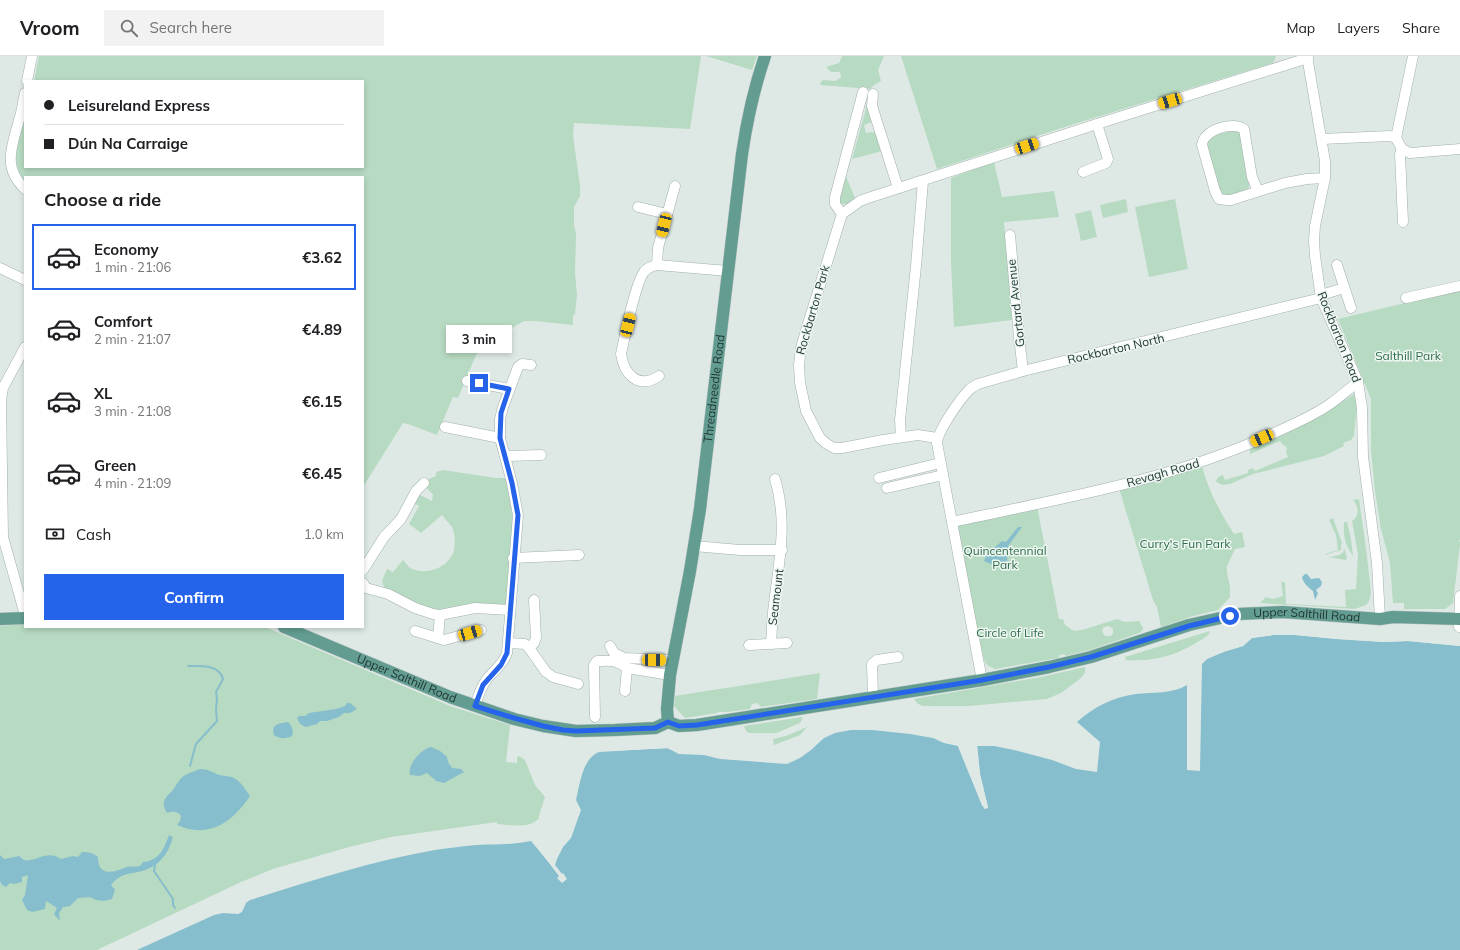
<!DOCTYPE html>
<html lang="en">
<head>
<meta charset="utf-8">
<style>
	body { margin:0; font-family:Mulish,sans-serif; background:#f2f2f2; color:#202124; height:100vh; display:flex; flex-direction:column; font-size:15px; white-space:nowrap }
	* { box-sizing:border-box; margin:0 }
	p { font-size:13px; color:#757577 }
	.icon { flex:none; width:22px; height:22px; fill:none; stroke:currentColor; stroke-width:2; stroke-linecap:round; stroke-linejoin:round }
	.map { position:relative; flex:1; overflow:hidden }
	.details { position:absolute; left:24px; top:120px; width:340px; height:452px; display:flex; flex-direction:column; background:#fff; border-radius:0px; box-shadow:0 2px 6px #0003 }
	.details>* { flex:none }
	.hud { position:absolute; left:24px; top:24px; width:340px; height:88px; border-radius:0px; box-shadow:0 2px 6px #0003; display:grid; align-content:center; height:88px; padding:0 20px; background:#fff }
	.end { position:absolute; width:18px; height:18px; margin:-9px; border:5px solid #2563eb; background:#fff; box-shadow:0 0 0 2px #fff }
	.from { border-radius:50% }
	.bubble { position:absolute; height:28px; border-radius:0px; background:#fff; box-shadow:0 2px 6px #0003; font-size:13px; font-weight:700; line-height:28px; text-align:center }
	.car { position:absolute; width:12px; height:24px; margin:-12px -6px; border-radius:5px; box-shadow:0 0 3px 1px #0007; background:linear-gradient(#f5c518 24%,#345 0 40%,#f5c518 0 76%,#345 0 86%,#f5c518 0) }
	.hud b { display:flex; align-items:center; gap:14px; height:38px; font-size:15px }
	.hud b+b { border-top:1px solid #e0e0e0 }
	.hud i { width:10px; height:10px; background:#202124 }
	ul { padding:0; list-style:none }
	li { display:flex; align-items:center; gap:12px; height:66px; margin:0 8px 6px; padding:0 12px; border:2px solid transparent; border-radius:0px }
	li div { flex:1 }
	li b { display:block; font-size:15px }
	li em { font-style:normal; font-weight:700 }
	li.selected { border-color:#2563eb }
	li>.icon { width:36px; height:36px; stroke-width:1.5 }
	h2 { padding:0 20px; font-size:18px; line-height:48px }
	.pay { display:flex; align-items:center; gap:10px; height:44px; padding:0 20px; font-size:15px }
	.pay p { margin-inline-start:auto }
	.primary-button { display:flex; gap:8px; margin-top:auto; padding:8px 20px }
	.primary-button a { flex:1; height:46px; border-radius:0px; background:#2563eb; color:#fff; font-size:16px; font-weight:700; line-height:46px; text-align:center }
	header { display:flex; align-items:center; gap:24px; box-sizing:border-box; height:56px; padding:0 20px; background:#fff; border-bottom:1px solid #e0e0e0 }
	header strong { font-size:19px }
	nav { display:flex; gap:22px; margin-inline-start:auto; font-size:14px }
	.search { width:280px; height:36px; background:#f2f2f2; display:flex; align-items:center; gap:10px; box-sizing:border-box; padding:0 14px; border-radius:0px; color:#757577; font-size:15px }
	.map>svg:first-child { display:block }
	.green { fill:#b7dac2; fill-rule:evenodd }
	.water { fill:#86becd }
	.pier { fill:#dee9e5 }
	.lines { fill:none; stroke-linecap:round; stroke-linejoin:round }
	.stream { stroke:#86becd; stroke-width:2 }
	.minor-casing { stroke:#a1b0ac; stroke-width:11 }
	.major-casing { stroke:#bcc3c2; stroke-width:13 }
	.minor { stroke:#fff; stroke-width:10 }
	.major { stroke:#639d92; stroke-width:12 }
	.route { stroke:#2563eb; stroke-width:5 }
	.labels { text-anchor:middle; stroke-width:3; stroke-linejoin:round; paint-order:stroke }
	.street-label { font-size:12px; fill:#203833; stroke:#eef6f2 }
	.park-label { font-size:12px; fill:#2c6d49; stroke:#eef6f2 }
</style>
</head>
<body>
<header>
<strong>Vroom</strong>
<div class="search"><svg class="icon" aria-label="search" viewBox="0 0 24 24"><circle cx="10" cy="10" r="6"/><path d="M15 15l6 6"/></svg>Search here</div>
<nav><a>Map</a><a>Layers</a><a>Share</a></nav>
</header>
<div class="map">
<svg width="1460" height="894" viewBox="0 0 1460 894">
	<rect width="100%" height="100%" fill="#dee9e5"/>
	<g class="green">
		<path d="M39 0H701L690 73 574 67 573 79 580 130V140L574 151V169L576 177 575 217 577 239 575 258 573 259V269L536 265H524L510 273 497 284 489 287 476 299 458 342 453 341 437 379 408 368 403 367 363 431V121H25V126C9 106 18 85 25 63V111H363V25H34Z"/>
		<path d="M706 0H757L752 14Z"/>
		<path d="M842 0H884L878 14 881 25 874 29 870 33 821 29 820 27 823 24 836 25 841 21 840 16H831L826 11 839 7Z"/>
		<path d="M901 0H1276L1273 7 1071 69 937 113Z"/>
		<path d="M867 49 871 59V66L864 69 866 77 872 76 877 78 882 95 852 103Z"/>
		<path d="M1233 74 1240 76 1249 123V131L1246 135 1226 140 1221 138 1206 89 1210 81Z"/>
		<path d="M994 106 1002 141 1054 135 1059 161 1004 166 1012 264 954 271 951 205V122Z"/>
		<path d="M846 120 855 142 848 148H842L840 147V144Z"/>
		<path d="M1126 143 1128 156 1103 162 1100 149Z"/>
		<path d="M1175 143 1188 213 1149 221 1135 151Z"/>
		<path d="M1091 154 1097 181 1081 185 1075 158Z"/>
		<path d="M1460 234V483L1459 486H1460V488L1453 547 1445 553H1404V547H1393L1390 507 1381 473 1375 435 1371 394V343L1338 263Z"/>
		<path d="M1356 337 1357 348 1354 380 1351 384 1343 387 1344 390 1324 400 1253 418 1230 428 1223 429 1216 426 1218 421 1223 419 1225 424 1248 417V414L1253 412 1255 415 1288 401 1286 396 1287 393 1286 390 1283 389 1280 385 1250 398V392L1325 357Z"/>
		<path d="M1202 410C1209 436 1220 456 1234 478L1242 476 1245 491 1235 493 1227 510V517L1230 531V541L1218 554 1193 560 1161 571 1157 551 1153 544 1119 432Z"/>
		<path d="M443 414 496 422H507L513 465 509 505 507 544 505 549 501 551 440 555 430 554 384 531 382 525 387 513 393 516 403 504C405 506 407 509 409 511 422 520 443 514 451 501 456 494 456 479 452 471 449 467 445 463 442 459L421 477 409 468 419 450 413 447 418 438 432 445 433 439 426 431 425 428 429 423 436 420V416Z"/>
		<path d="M1359 443 1366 493 1371 536 1369 545 1366 549 1355 553 1260 547 1266 541 1273 543 1283 540 1281 526H1285L1286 548 1346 551 1345 534 1356 533 1358 498 1352 465C1360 459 1359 451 1353 444Z"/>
		<path d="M1037 450 1059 563H1063L1065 569 1074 575 1082 574 1117 563 1125 566 1139 565 1143 572 1142 575 1139 577 1093 593 1066 600 1064 598 1060 599 1058 602 995 613 987 609 984 604 955 468ZM1109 570 1113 573V577L1111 580H1106C1102 578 1101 574 1104 571Z"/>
		<path d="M1333 462 1342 487 1341 489V494L1325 499V498L1338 494 1336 479 1329 464Z"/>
		<path d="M1344 466H1347L1351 483 1353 500C1345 489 1343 480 1344 466Z"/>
		<path d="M1344 492 1347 501 1346 504 1328 501C1335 500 1344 500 1344 492Z"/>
		<path d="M25 568V571H265L450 650 510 669 506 706 517 707V701L519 700 525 704 535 729 545 741 539 760V762C531 773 509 769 497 768V766L391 781 349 791 273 813 241 826 97 894H0V570Z"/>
		<path d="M1210 575C1209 580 1204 582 1199 585 1182 596 1166 602 1145 604 1138 604 1132 605 1126 604L1125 601Z"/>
		<path d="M1085 611V617L1081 622 1061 637 1047 643 969 650H923L918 648 914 643 1041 621Z"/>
		<path d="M820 617 817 643 761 651 757 647 752 648 750 653 728 656H718L717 657 685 662 674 650 675 640Z"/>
		<path d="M802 661V664L800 667 776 677H749L746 675 744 670Z"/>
		<path d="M807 671 800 679 774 689 773 683 786 680Z"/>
	</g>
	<g class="water">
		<path d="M1018 471H1022L1008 490 1007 509C998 511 992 509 984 505L987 497 991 495 1002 485 1006 486Z"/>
		<path d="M1305 518H1307L1311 523 1319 522 1322 526 1321 530 1316 534 1318 537 1315 544 1313 535C1309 532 1303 527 1302 521Z"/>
		<path d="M1273 579H1295L1337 583 1384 586 1408 585 1460 590V894H137L214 859 223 857 238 858 242 856 246 847 250 844C311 825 371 805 435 794 449 792 463 790 477 789 497 788 511 789 531 785 541 797 550 808 559 820L557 822 562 827 567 823 563 817 562 818 555 809 557 803 563 791 571 782 581 754 576 744C580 728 582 703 599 696L667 692 679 698 704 699 720 703 787 708 800 702 811 694 824 682 835 677 851 674H872L910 678 933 682 944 687 958 690 982 749 985 753 988 751 980 718 977 690H994L1014 694 1052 704 1076 713 1097 716 1100 686 1077 666C1094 651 1113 641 1136 638 1153 636 1172 638 1187 629V714L1200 715 1202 608 1207 603 1217 598 1243 590 1252 582Z"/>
		<path d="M347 647H350L357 653 350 657H344L339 661 327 665H320L317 668 306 671 300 668 297 662 299 660H305L309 657 336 653 345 650Z"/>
		<path d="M288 666C292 670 294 674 292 680 286 683 279 683 274 679 271 668 278 668 288 666Z"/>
		<path d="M431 691 440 695 447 701 448 706 452 712 461 713 464 716 444 727 436 725 427 717 420 720 410 719C407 709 421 693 431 691Z"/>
		<path d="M200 713C208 713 212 716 219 719 223 720 228 720 232 721 240 724 245 733 250 740 232 767 208 783 177 769L180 765 181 760C177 755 174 755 167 757 161 746 164 743 172 735 175 732 176 728 179 725 183 718 193 716 200 713Z"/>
		<path d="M169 779 173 781C168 800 157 812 138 816 127 818 118 819 111 829L115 834 112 843 104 845 96 844 90 841 78 842 70 850 63 851 59 857 60 865 54 858 57 852 46 845 45 853 32 856 27 854 22 844 25 839 28 819 22 821V826L14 828 10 827 6 831 2 829 0 825V799L4 803 19 800C21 801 22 803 24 804 36 807 46 793 61 803L73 800 78 801 82 796C89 796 93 797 98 801 98 822 114 816 127 811 131 810 136 811 140 810L143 806C159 805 164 793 169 779Z"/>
	</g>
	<g class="pier">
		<path d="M1273 577H1295L1338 581 1384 584 1408 583 1460 588V590L1408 585 1384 586 1337 583 1295 579H1273L1252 582 1243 590 1226 595 1207 603 1206 601 1225 593 1242 588 1251 581Z"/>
		<path d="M957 688 960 689 986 750 978 718 975 690 977 688 980 718 988 752 985 753 982 749Z"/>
		<path d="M667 690 671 692 608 695V693Z"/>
	</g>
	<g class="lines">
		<g class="stream">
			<path d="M188 610C200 610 219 608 223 623L216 636 217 643 216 653 217 665 196 688 190 710"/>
			<path d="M155 809 154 815 173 843V849L175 852"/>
		</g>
		<g class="minor-casing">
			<g id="minor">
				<path d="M1307 0 1325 105V122L1315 170 1314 185 1315 200 1321 242 1358 326 1362 352 1363 401 1377 507 1380 563"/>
				<path d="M27 25 32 0"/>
				<path d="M25 37C23 46 22 56 19 64 12 90 2 112 25 133"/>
				<path d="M873 38 872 50 898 132"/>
				<path d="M1396 82 1413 0"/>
				<path d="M1322 83 1390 80 1396 82 1402 93 1410 97 1460 93"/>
				<path d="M1402 93 1400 98 1403 166"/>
				<path d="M1083 116 1106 107 1108 103 1097 68"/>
				<path d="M1258 135 1252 121 1244 73C1232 65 1203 74 1202 89L1215 135 1219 143 1227 144H1231L1285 127 1307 123 1325 122"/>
				<path d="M638 151 667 158"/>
				<path d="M842 158 835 148V141L863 36"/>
				<path d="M1010 179 1019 281 1023 315"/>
				<path d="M657 209 658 192 675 130"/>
				<path d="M1337 209 1351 252"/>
				<path d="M0 212 25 224"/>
				<path d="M1321 239 1344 232"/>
				<path d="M1406 242 1460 230"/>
				<path d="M25 291 3 332 1 344 3 481 25 559"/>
				<path d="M659 320C638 334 624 318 621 298 624 283 636 226 644 216 647 212 652 210 657 209L728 215"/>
				<path d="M467 325 509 333"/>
				<path d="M445 371 500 382"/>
				<path d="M901 381 900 364 916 210 923 125"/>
				<path d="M937 382 918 379 883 384 842 392H834L827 388 820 382 806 355 800 327 799 309 801 292 807 271 842 158 860 145 868 142 1097 68 1308 2"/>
				<path d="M505 400 541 399"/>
				<path d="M879 422 940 407"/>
				<path d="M887 432 943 419"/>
				<path d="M952 466C1058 443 1166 425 1265 381 1287 371 1310 362 1330 348 1340 341 1349 333 1358 326"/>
				<path d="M694 490 740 494H782"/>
				<path d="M513 502 579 499"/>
				<path d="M363 514 384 481 401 463 416 435 424 427"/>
				<path d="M363 527 366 532 388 538 415 552 433 558 440 559 475 552 510 554"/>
				<path d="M1459 571 1460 540"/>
				<path d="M415 575 444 584 481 574"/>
				<path d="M438 582 440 559"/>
				<path d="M508 587 525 588 529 592 546 616 553 621 578 628"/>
				<path d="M771 588C772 575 772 562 774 548 779 505 788 466 775 423"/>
				<path d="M749 589 787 587"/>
				<path d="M610 590 614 597 624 602 673 604"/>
				<path d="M529 592 534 587 536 582 534 544"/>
				<path d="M982 624 937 387C938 374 960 343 970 333 972 331 975 330 978 328L1023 315 1321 242"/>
				<path d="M625 635 627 612 670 619"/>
				<path d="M873 641 872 608 877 604 898 601"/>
				<path d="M475 650C478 640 481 631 487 623 494 614 503 609 507 597L518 459 512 427 500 382V363L503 351 518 311 522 308 531 309"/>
				<path d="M595 661 594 609 597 605C610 605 616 603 627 612"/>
			</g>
		</g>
		<g class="major-casing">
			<g id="major">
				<path d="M0 563 25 562"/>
				<path id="s1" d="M284 571 450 641 514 663 543 670 576 675 615 674 655 672 668 666"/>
				<path id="s2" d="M668 666 679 670 697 669 982 624 1049 611 1091 601 1189 569 1238 558 1283 556 1380 563 1393 561 1460 563"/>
				<path id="s3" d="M668 666 667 653 670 619 690 515 700 453 742 98C747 64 754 32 765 0"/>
			</g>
		</g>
		<use href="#minor" class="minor"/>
		<use href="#major" class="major"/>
	</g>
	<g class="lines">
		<path class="route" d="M479 327 509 333 501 357 500 382 512 427 518 459 507 597 501 609 483 629 475 650 514 662 543 670 563 674 576 675 655 672 668 666 679 670 697 669 982 624 1049 611 1091 601 1189 570 1230 560"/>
	</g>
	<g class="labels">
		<g class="street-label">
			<text transform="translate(1016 247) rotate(-96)" y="4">Gortard Avenue</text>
			<text transform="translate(813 254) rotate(-74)" y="4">Rockbarton Park</text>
			<text transform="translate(1339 281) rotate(68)" y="4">Rockbarton Road</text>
			<text transform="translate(1116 293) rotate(-13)" y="4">Rockbarton North</text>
			<text dy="4" stroke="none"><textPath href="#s3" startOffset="337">Threadneedle Road</textPath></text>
			<text transform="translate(1163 417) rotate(-16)" y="4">Revagh Road</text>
			<text transform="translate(776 541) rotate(-83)" y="4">Seamount</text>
			<text dy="4" stroke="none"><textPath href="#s2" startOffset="652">Upper Salthill Road</textPath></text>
			<text dy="4" stroke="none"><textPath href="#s1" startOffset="133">Upper Salthill Road</textPath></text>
		</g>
		<g class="park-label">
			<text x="1408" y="304">Salthill Park</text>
			<text x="1185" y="492">Curry's Fun Park</text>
			<text x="1005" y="499">Quincentennial<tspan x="1005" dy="14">Park</tspan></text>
			<text x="1010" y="581">Circle of Life</text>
		</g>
	</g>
</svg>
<i class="end from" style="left:1230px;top:560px"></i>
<i class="end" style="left:479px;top:327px"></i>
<div class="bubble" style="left:446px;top:269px;width:66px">3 min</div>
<i class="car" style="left:1170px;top:45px;rotate:253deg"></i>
<i class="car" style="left:1027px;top:90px;rotate:72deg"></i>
<i class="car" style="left:664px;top:169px;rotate:194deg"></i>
<i class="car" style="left:628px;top:269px;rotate:14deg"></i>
<i class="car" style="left:1262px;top:382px;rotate:246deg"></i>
<i class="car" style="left:470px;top:577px;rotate:74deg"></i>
<i class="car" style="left:654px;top:604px;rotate:91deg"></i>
<div class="hud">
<b><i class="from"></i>Leisureland Express</b>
<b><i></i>Dún Na Carraige</b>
</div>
<section class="details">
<h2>Choose a ride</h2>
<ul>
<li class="selected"><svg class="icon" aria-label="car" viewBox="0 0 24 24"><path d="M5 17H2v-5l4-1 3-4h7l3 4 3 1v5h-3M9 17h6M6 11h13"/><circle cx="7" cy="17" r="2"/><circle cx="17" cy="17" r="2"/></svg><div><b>Economy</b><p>1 min · 21:06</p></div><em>€3.62</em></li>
<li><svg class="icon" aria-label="car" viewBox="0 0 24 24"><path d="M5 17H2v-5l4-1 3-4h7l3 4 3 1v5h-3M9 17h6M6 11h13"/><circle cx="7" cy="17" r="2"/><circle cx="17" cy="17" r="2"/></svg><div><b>Comfort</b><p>2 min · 21:07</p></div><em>€4.89</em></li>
<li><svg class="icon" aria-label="car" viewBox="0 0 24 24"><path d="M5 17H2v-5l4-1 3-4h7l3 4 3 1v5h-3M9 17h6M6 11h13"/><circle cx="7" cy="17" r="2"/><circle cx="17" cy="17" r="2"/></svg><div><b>XL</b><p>3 min · 21:08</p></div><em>€6.15</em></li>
<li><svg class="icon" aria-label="car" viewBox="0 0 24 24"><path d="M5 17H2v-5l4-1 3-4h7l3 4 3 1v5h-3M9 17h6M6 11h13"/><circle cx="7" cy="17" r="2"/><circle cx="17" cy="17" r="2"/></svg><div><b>Green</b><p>4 min · 21:09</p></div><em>€6.45</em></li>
</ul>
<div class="pay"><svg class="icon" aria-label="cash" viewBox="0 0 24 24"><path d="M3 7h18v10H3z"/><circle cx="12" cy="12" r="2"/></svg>Cash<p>1.0 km</p></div>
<div class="primary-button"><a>Confirm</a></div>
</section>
</div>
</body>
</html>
